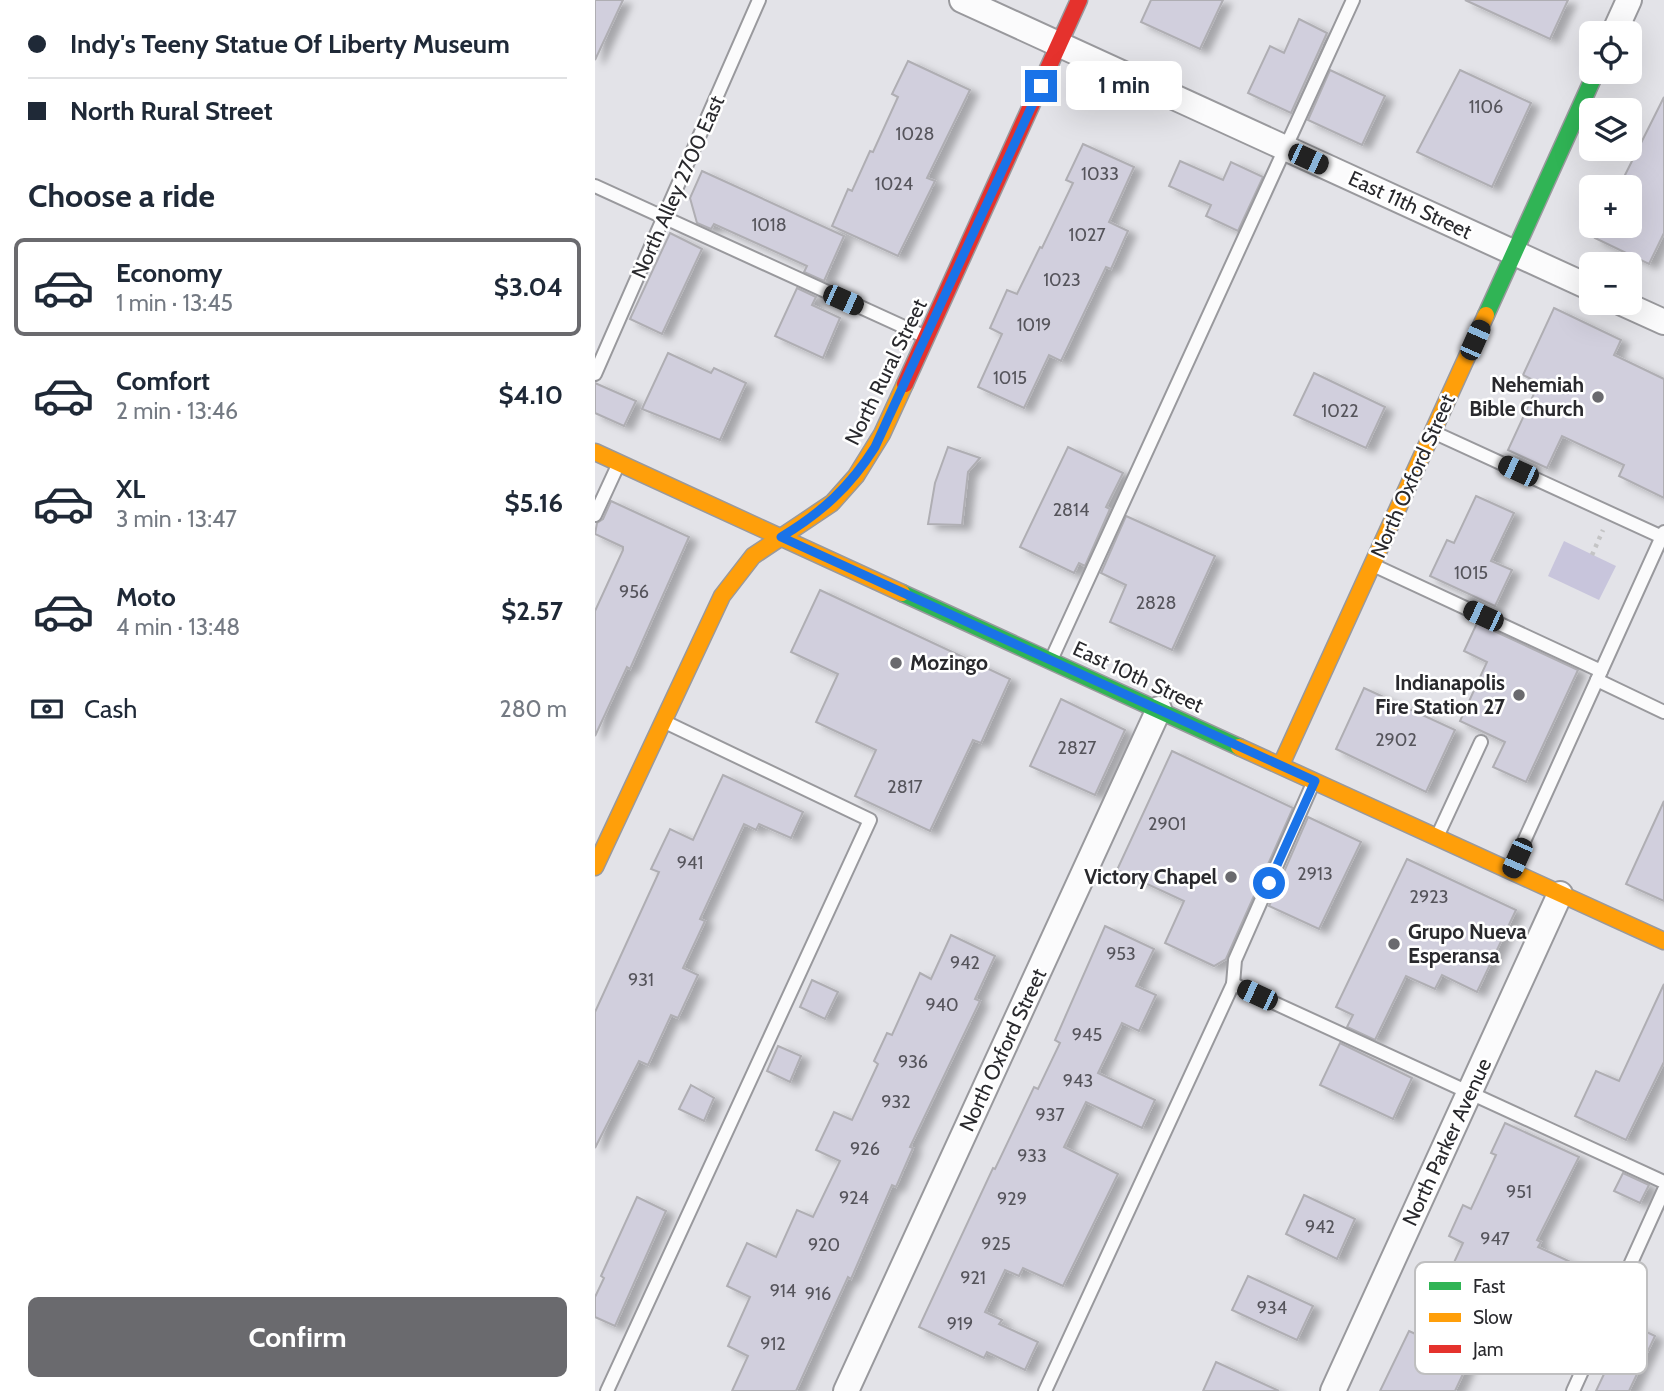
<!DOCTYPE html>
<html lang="en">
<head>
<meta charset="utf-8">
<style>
	body { margin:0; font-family:Cabin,sans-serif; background:#f6f6f7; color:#1f2937; height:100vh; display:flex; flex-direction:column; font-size:26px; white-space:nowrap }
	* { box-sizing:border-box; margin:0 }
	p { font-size:23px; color:#747a83 }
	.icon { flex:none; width:38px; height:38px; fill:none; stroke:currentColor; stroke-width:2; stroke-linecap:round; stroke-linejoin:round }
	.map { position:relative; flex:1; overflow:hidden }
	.details { display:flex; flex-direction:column; background:#fff; width:595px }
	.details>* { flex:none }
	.hud { display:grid; align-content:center; height:154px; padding:0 28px; background:#fff }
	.tools { position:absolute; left:984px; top:21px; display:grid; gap:14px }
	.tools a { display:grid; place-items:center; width:63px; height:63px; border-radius:10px; background:#fff; box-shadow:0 7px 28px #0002; font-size:35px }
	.end { position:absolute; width:32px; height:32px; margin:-16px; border:9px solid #1a73e8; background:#fff; box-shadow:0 0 0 4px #fff }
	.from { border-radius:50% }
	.bubble { position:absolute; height:49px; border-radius:10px; background:#fff; box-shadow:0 7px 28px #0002; font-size:23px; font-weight:700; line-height:49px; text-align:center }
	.car { position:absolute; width:21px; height:42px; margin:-21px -10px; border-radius:9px; box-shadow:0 0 5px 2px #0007; background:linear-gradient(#222 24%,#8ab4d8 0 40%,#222 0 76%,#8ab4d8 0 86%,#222 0) }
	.hud b { display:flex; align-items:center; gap:24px; height:66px; font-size:26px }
	.hud b+b { border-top:2px solid #e0e1e3 }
	.hud i { width:18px; height:18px; background:#1f2937 }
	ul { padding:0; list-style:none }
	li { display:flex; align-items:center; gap:21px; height:98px; margin:0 14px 10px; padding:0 14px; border:4px solid transparent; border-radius:10px }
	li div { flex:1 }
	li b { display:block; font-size:26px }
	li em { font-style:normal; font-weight:700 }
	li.on { border-color:#6a6a6e }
	li>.icon { width:63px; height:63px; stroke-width:1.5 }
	h2 { padding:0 28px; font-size:32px; line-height:84px }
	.pay { display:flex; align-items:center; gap:18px; height:77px; padding:0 28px; font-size:26px }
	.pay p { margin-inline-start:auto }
	.action { display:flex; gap:14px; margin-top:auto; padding:14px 28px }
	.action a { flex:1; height:80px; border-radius:10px; background:#6a6a6e; color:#fff; font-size:28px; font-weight:700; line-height:80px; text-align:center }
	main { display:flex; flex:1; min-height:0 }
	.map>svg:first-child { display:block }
	.green { fill:#c8c5dc }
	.building { fill:#d1cfdd; stroke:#afaeb3; stroke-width:2; filter:url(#shadow) }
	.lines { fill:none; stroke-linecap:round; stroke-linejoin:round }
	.lane-casing { stroke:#99999d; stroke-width:16 }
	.street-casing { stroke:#99999d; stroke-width:28 }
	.fast-casing { stroke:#99999d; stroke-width:19 }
	.slow-casing { stroke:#99999d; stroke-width:19 }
	.jam-casing { stroke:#99999d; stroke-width:19 }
	.path { stroke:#c4c4c5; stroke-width:4.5; stroke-dasharray:3.5 5; stroke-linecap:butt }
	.lane { stroke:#fbfbfc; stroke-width:12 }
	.street { stroke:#fbfbfc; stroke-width:24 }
	.fast { stroke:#30b455; stroke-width:16 }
	.slow { stroke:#ff9f0a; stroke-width:16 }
	.jam { stroke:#e5322d; stroke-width:16 }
	.route { stroke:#1a73e8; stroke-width:9 }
	.poi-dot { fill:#6a6a6e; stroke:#fff; stroke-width:2.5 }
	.labels { text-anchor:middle; stroke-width:5; stroke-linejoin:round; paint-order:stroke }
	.number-label { font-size:18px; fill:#55545b }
	.street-label { font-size:21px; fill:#29292d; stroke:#fff }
	.poi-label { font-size:21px; font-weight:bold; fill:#29292d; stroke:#fff; text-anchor:end }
	.key { fill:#fff; stroke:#bfbfc0; stroke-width:2 }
	.key-label { font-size:19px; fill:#29292d }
</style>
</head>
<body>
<main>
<section class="details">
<div class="hud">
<b><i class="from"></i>Indy's Teeny Statue Of Liberty Museum</b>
<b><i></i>North Rural Street</b>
</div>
<h2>Choose a ride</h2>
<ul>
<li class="on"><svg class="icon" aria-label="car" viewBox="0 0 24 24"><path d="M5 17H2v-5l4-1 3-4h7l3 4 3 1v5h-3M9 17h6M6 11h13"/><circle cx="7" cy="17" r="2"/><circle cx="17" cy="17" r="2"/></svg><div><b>Economy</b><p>1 min · 13:45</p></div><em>$3.04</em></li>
<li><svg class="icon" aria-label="car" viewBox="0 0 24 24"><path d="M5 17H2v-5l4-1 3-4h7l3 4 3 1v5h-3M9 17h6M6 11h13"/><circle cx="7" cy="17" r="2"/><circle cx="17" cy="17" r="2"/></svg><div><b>Comfort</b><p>2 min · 13:46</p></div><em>$4.10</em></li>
<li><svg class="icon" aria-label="car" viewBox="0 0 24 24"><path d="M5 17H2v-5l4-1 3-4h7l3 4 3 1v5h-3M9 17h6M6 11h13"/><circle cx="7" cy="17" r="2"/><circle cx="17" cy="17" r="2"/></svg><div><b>XL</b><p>3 min · 13:47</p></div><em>$5.16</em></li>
<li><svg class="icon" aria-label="car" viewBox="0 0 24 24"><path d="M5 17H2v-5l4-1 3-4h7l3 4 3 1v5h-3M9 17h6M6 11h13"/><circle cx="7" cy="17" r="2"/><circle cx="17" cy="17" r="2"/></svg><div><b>Moto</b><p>4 min · 13:48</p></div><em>$2.57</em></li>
</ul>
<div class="pay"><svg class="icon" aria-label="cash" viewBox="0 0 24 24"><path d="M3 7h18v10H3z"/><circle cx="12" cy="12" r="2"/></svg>Cash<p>280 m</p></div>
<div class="action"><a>Confirm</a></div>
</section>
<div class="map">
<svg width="1069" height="1391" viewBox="0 0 1069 1391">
	<defs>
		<filter id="shadow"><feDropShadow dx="8" dy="4.5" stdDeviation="3.5" flood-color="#0004"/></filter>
	</defs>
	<rect width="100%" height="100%" fill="#e3e3e8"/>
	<path class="green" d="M969 541 1021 566 1004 600 953 576Z"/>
	<g class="building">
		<path d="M0 0H28L0 60Z"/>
		<path d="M556 0H628L605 49 546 22Z"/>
		<path d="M870 0H973L955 39Z"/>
		<path d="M704 19 732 33 696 113 653 93 675 46 689 53Z"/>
		<path d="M313 61 375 90 332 178 340 181 303 256 237 226 253 189 257 191 275 151 278 152 303 97 297 94Z"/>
		<path d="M735 70 790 96 767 145 713 120Z"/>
		<path d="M865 70 936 103 897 187 822 152Z"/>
		<path d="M1069 97V233L1054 264 1000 238 1006 226H1034V187H1024Z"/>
		<path d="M488 144 539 167 514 222 533 231 516 269 511 267 466 361 454 355 429 408 383 387 407 334 395 328 412 290 422 294 445 247 447 248 478 183 471 180Z"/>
		<path d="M585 161 628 180 636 162 668 177 643 231 611 216 616 205 574 186Z"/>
		<path d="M107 171 249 236 229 281 209 272 212 266 119 224 116 229 102 223 95 198Z"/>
		<path d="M75 233 107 249 67 334 35 319Z"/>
		<path d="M202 288 221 297 217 305 245 318 228 358 180 336Z"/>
		<path d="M959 308 1026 340 1019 355 1069 379V498L1024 476 1029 465 967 436 952 468 913 450 944 383 928 375Z"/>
		<path d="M73 353 116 373 119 368 151 383 125 440 47 409Z"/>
		<path d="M719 373 790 407 771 448 699 415Z"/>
		<path d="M0 383 41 401 29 426 0 413Z"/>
		<path d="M353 447 385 458 373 472 367 525 333 524 340 483Z"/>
		<path d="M473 447 528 473 511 507 515 509 490 566 484 563 479 573 425 547Z"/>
		<path d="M881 496 919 513 896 561 917 570 900 606 835 576 852 540 859 543Z"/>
		<path d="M16 501 94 537 35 669 32 667 0 736V611L28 550V547L0 534 2 523 8 519Z"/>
		<path d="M531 516 620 556 577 650 515 622 531 585 506 573Z"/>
		<path d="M225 590 415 679 386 743 378 740 335 831 260 796 281 750 221 722 243 674 196 652Z"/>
		<path d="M882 623 983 670 931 782 898 767 910 742 865 721 892 662 869 651Z"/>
		<path d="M769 688 860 730 831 792 741 749Z"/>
		<path d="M466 699 530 730 500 795 435 766Z"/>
		<path d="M577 751 698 808 631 959 619 966 570 943 589 901 522 870Z"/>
		<path d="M128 775 208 812 196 838 164 824 161 830 149 824 105 919 110 921 88 968 103 975 83 1018 76 1015 53 1065 44 1061 0 1148V1012L64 872 56 869 75 829 98 840Z"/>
		<path d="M1069 801V901L1031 884Z"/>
		<path d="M713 817 766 842 724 929 674 906Z"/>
		<path d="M812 859 921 910 882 992 847 975 840 989 811 976 780 1040 752 1027 758 1015 741 1007Z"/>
		<path d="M510 926 559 949 541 986 561 995 544 1031 527 1023 503 1073 560 1100 547 1128 491 1102 469 1147 523 1174 468 1286 428 1268 424 1276 410 1270 390 1312 407 1320 404 1324 443 1342 430 1370 392 1352 389 1358 324 1327 398 1168 400 1169 439 1087 443 1089 465 1043 460 1040Z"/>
		<path d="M356 935 400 956 380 999 385 1001 315 1147 318 1148 301 1187 297 1185 256 1279 253 1277 201 1391H137L153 1356 133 1346 155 1297 132 1286 152 1243 181 1257 202 1210 218 1217 245 1161 221 1150 239 1112 257 1120 283 1064 279 1061 292 1033 297 1035 325 973 336 979Z"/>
		<path d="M217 980 243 992 230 1019 205 1007Z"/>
		<path d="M1069 984V1062L1031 1140 980 1116 1001 1071 1024 1081Z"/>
		<path d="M745 1043 817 1078 798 1119 725 1085Z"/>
		<path d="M183 1046 206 1056 195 1082 172 1071Z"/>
		<path d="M96 1085 119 1098 109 1121 84 1109Z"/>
		<path d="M910 1123 984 1157 942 1240 946 1242 943 1247 1006 1276 994 1302 926 1271 909 1309 850 1282 868 1243 854 1236 868 1205 876 1209 901 1155 896 1153Z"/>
		<path d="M1028 1173 1054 1185 1045 1203 1019 1191Z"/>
		<path d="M709 1195 760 1219 742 1259 691 1234Z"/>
		<path d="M42 1197 71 1211 20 1326 0 1317V1297L9 1278 6 1276Z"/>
		<path d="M653 1276 718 1306 702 1340 637 1310Z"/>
		<path d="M1033 1323 1060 1336 1034 1391H1001Z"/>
		<path d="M814 1331 875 1359 860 1391H785Z"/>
		<path d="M621 1362 684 1391H608Z"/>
	</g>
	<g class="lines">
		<g class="lane-casing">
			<g id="lane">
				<path d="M0 186 331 337"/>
				<path d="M0 374 164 0"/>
				<path d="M838 432 1067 537"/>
				<path d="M0 515 24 463"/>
				<path d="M778 565 1006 671"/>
				<path d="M457 658 758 0"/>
				<path d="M1002 680 1069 712"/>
				<path d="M842 837 886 742"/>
				<path d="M916 870 1069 532"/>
				<path d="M638 984 640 960 719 781"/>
				<path d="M12 1391 275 820 70 722"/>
				<path d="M450 1391 638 984 1069 1182"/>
				<path d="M978 1391 1069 1190"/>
			</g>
		</g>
		<g class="street-casing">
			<g id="street">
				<path d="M367 0 996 288"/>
				<path d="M1019 33 1034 0"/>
				<path d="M1027 303 1069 322"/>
				<path d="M251 1391 564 709"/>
				<path d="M738 1391 965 894"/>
			</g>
		</g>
		<g class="fast-casing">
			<g id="fast">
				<path d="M891 315 1001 72"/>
				<path d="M307 593 644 747"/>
			</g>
		</g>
		<g class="slow-casing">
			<g id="slow">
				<path d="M0 452 307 593"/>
				<path d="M644 747 1069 941"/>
				<path d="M686 765 891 315"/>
				<path d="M0 867 127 596 158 556 237 503 261 476 287 434 310 384"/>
			</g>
		</g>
		<g class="jam-casing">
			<path id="jam" d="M310 384 484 0"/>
		</g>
		<path class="path" d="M997 555 1008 530"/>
		<use href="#lane" class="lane"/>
		<use href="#street" class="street"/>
		<use href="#fast" class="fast"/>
		<use href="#slow" class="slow"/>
		<use href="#jam" class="jam"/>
	</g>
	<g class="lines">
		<path class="route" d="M446 86 280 447C255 487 226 513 186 537L720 781 674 883"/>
	</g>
	<g class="poi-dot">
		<circle cx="1003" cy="397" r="7"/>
		<circle cx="301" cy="663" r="7"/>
		<circle cx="924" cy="695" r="7"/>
		<circle cx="636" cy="877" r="7"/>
		<circle cx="799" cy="944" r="7"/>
	</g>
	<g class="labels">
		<g class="number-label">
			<text x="891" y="113">1106</text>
			<text x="320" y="140">1028</text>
			<text x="505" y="180">1033</text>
			<text x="299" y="190">1024</text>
			<text x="174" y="231">1018</text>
			<text x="492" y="241">1027</text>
			<text x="467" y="286">1023</text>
			<text x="439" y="331">1019</text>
			<text x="415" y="384">1015</text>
			<text x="745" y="417">1022</text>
			<text x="476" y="516">2814</text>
			<text x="876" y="579">1015</text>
			<text x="39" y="598">956</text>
			<text x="561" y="609">2828</text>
			<text x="801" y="746">2902</text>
			<text x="482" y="754">2827</text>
			<text x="310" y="793">2817</text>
			<text x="572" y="830">2901</text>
			<text x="95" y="869">941</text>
			<text x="720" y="880">2913</text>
			<text x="834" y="903">2923</text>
			<text x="526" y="960">953</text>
			<text x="370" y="969">942</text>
			<text x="46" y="986">931</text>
			<text x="347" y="1011">940</text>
			<text x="492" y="1041">945</text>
			<text x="318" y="1068">936</text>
			<text x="483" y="1087">943</text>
			<text x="301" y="1108">932</text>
			<text x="455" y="1121">937</text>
			<text x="270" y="1155">926</text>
			<text x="437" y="1162">933</text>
			<text x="924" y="1198">951</text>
			<text x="259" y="1204">924</text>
			<text x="417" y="1205">929</text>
			<text x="725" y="1233">942</text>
			<text x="900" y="1245">947</text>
			<text x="401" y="1250">925</text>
			<text x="229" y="1251">920</text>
			<text x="378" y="1284">921</text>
			<text x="188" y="1297">914</text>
			<text x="223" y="1300">916</text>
			<text x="677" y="1314">934</text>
			<text x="365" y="1330">919</text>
			<text x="178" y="1350">912</text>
		</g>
		<g class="street-label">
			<text transform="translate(83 187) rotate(-66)" y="7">North Alley 2700 East</text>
			<text transform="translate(815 205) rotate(25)" y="7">East 11th Street</text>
			<text transform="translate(291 372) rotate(-64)" y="7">North Rural Street</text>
			<text transform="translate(818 476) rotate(-66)" y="7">North Oxford Street</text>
			<text transform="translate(543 677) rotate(25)" y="7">East 10th Street</text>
			<text transform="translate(408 1050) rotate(-65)" y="7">North Oxford Street</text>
			<text transform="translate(852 1142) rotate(-65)" y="7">North Parker Avenue</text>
		</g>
		<g class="poi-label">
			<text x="989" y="392">Nehemiah<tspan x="989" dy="24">Bible Church</tspan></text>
			<text x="315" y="670" text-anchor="start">Mozingo</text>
			<text x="910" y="690">Indianapolis<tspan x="910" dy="24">Fire Station 27</tspan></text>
			<text x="622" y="884">Victory Chapel</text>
			<text x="813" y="939" text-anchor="start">Grupo Nueva<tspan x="813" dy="24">Esperansa</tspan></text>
		</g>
	</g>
	<rect x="820" y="1262" width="232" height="112" rx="10" class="key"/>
	<rect x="834" y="1282" width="32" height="8" fill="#30b455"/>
	<rect x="834" y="1313" width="32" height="9" fill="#ff9f0a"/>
	<rect x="834" y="1345" width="32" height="8" fill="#e5322d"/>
	<g class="key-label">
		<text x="878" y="1293">Fast</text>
		<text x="878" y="1324">Slow</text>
		<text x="878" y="1356">Jam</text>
	</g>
</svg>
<div class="tools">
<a><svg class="icon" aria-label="locate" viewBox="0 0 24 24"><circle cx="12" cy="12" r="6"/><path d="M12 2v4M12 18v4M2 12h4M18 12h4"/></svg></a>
<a><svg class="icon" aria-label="layers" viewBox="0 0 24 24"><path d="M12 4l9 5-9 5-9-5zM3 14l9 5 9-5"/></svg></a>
<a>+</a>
<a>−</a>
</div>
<i class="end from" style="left:674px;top:883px"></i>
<i class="end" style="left:446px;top:86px"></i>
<div class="bubble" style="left:471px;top:61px;width:116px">1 min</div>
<i class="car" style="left:713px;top:159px;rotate:115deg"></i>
<i class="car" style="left:248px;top:300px;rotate:114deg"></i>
<i class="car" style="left:880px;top:340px;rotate:24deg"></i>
<i class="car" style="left:923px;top:471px;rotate:295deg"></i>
<i class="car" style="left:888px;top:616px;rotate:295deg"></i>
<i class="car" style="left:922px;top:858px;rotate:204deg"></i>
<i class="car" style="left:662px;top:995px;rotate:295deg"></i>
</div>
</main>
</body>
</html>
